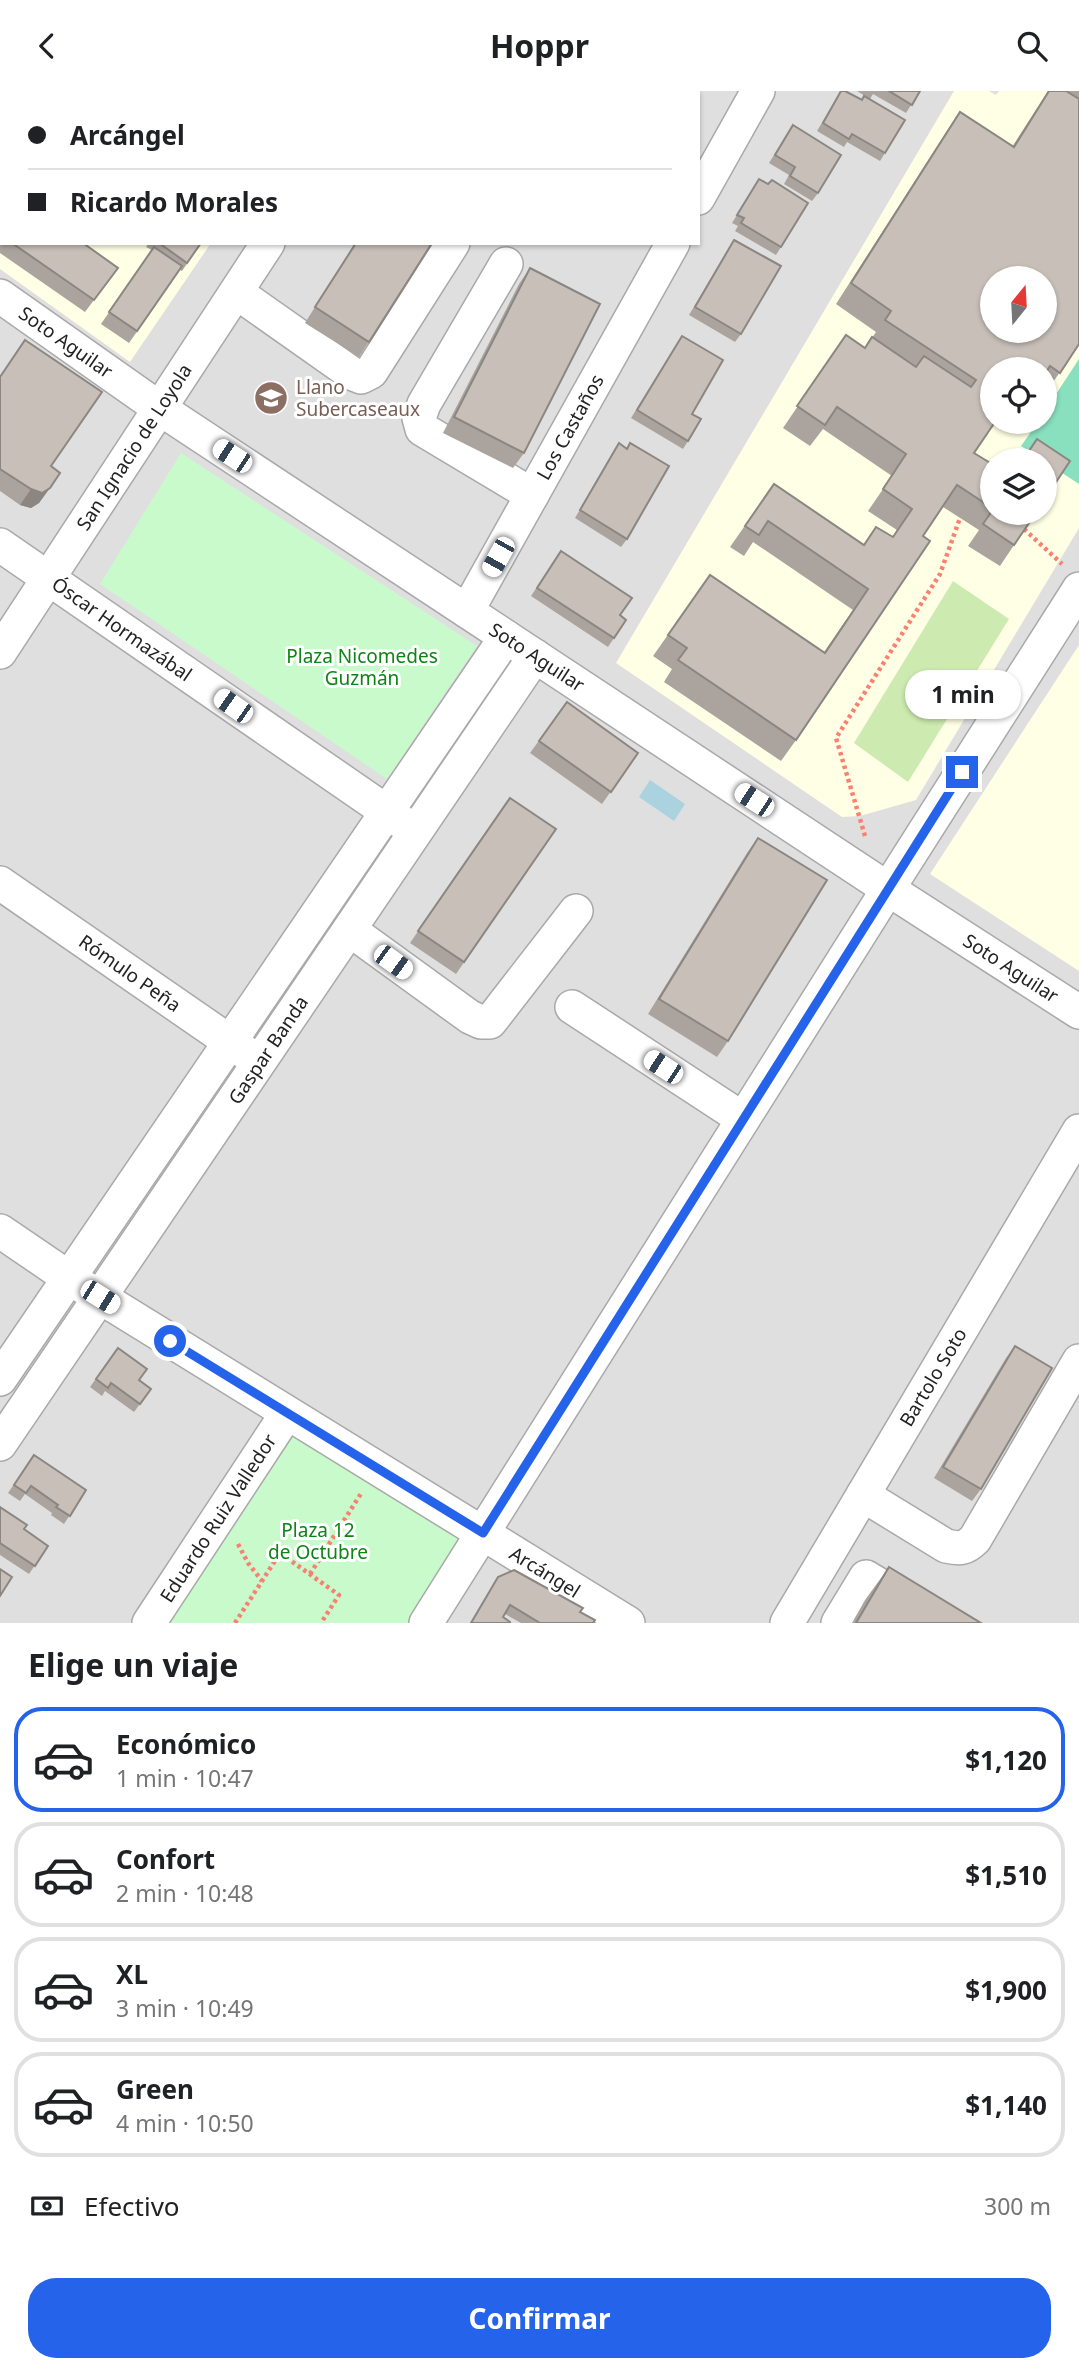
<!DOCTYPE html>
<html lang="es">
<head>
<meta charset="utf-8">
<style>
	body { margin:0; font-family:"Noto Sans",sans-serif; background:#f2f2f2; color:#202124; height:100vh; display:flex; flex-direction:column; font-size:26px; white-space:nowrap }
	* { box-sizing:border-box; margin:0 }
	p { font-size:23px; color:#757577 }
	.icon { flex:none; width:38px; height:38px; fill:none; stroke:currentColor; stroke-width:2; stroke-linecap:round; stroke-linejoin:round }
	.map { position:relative; height:1532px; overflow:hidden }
	.side { display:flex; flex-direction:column; background:#fff; flex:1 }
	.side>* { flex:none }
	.top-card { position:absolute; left:0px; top:0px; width:700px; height:154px; box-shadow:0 2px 5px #0004; display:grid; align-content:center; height:154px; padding:0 28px; background:#fff }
	.needle { width:46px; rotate:18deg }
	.fabs { position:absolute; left:980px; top:175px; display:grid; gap:14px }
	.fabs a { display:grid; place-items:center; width:77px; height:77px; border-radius:50%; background:#fff; box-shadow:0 2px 5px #0004; font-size:35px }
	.end { position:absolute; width:32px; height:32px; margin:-16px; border:9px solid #2563eb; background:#fff; box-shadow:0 0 0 4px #fff }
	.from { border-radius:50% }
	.bubble { position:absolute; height:49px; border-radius:24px; background:#fff; box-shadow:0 2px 5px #0004; font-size:23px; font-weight:700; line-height:49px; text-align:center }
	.car { position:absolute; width:21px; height:42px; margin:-21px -10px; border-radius:9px; box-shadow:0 0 5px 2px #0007; background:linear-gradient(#fff 24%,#345 0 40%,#fff 0 76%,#345 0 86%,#fff 0) }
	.top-card b { display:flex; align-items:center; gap:24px; height:66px; font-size:26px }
	.top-card b+b { border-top:2px solid #e0e0e0 }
	.top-card i { width:18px; height:18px; background:#202124 }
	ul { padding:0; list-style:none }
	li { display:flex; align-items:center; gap:21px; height:105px; margin:0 14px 10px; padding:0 14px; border:4px solid #e0e0e0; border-radius:28px }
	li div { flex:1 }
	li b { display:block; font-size:26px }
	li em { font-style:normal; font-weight:700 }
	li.selected { border-color:#2563eb }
	li>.icon { width:63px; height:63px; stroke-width:1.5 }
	h2 { padding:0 28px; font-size:32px; line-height:84px }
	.pay { display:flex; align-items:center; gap:18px; height:77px; padding:0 28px; font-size:26px }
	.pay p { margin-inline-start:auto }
	.primary-button { display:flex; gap:14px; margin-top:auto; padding:14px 28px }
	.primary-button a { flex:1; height:80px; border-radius:28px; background:#2563eb; color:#fff; font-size:28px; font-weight:700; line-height:80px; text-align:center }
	header { display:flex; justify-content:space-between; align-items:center; height:91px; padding:0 28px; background:#fff; font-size:32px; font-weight:700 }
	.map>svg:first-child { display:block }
	.residential { fill:#e0dfdf; fill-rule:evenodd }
	.education { fill:#ffffe5; fill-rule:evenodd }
	.grass { fill:#cdebb0 }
	.park { fill:#c8facc }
	.pitch { fill:#88e0be }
	.water { fill:#aad3df }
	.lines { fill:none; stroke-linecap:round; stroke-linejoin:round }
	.minor-casing { stroke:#a9a9a9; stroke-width:36 }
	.path { stroke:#fa8072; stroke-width:4.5; stroke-dasharray:3.5 3.5; stroke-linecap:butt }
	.minor { stroke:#fff; stroke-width:33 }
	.wall { fill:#aba49e }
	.shaded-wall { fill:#8b8681 }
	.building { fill:#c7bfb8; stroke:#8b8681; stroke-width:2; fill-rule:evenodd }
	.route { stroke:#2563eb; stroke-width:9 }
	.labels { text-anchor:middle; stroke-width:6; stroke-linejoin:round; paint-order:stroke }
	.street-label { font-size:19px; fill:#222; stroke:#fff }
	.education-label { font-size:19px; fill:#785e54; stroke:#fff; text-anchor:start }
	.park-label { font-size:19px; fill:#0c8416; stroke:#fff }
</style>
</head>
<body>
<header><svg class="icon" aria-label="back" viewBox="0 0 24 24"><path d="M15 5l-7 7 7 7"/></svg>Hoppr<svg class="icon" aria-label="search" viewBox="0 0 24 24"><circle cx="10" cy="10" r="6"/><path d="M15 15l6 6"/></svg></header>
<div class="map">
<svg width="1079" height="1532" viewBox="0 0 1079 1532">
	<rect width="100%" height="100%" fill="#f2efe9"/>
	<path class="residential" d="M0 0H1079V1532H0ZM2 2H698V152H2ZM992 187H1045V240H992ZM992 278H1045V331H992ZM992 369H1045V422H992Z"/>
	<g class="education">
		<path d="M0 0 106 2H2V152H211L130 271 0 178Z"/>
		<path d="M954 0H989L996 4 999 0H1079V437L916 709 860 725 842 726 616 572ZM992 187H1045V240H992ZM992 278H1045V331H992ZM992 369H1045V422H992Z"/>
		<path d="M1079 554V880L930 783Z"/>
	</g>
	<path class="grass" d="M953 490 1009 528 908 691 854 652Z"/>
	<g class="park">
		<path d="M181 362 477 555 387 688 100 493Z"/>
		<path d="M293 1337 466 1447 413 1532H164Z"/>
	</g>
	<path class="pitch" d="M1079 268V393L1021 355 1038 331H1045V320Z"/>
	<path class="water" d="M650 689 685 713 674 730 639 706Z"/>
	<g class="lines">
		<g class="minor-casing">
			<g id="minor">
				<path d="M163 0 166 2"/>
				<path d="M366 2 367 0"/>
				<path d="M698 107 758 0"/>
				<path d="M506 173 424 313 419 327 422 338 532 404"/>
				<path d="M236 201 351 282 361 286 371 281 453 152"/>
				<path d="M0 205 159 317 888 798 1079 921"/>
				<path d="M0 454 406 734"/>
				<path d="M467 520 673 152"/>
				<path d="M0 561 268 152"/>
				<path d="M0 792 249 964"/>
				<path d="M350 839 470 926 481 931H490L576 820"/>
				<path d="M572 916 743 1028"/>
				<path d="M0 1140 69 1187 628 1532"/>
				<path d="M0 1288 506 546"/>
				<path d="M0 1353 535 565"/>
				<path d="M863 1404 946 1455C960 1458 965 1458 975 1448L1079 1270"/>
				<path d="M149 1532 287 1322"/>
				<path d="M426 1532 888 798 1079 498"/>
				<path d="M787 1532 1079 1040"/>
				<path d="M838 1532 866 1486 942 1532"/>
			</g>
		</g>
		<g class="path">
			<path d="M1024 438 1062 473"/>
			<path d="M865 745 836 647 940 483 960 427"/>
			<path d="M238 1453 248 1472 262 1490"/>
			<path d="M310 1483 362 1401"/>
			<path d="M235 1532 280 1462 339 1504 321 1532"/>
		</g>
		<use href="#minor" class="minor"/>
	</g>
	<g class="wall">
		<path d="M20 0H113L116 2H19Z"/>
		<path d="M841 0 885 62 880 70 847 51 844 56 817 40Z"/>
		<path d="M857 0H920L906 22 873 3 870 8Z"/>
		<path d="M1048 0H1079V253L1045 303V278H992L974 362 992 373V422L1014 454 1000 475 968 455 979 439 943 416 923 445 796 649 781 670 664 591 672 578 653 565 710 484 824 561 853 519 753 451 744 465 730 456 774 393 864 454 893 446 897 439 868 420 892 385 823 338 810 355 783 337 846 244 865 257 876 241 836 213 945 43 960 21 1012 56Z"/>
		<path d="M793 34 818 102 812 110 784 93 789 84 769 72Z"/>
		<path d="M759 88 781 156 776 164 735 140 738 135 732 132Z"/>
		<path d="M0 94 2 95V152H83L109 189 85 221 0 162Z"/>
		<path d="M734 149 741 243 735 251 689 224Z"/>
		<path d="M149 152H201L182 180 180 179 129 252 101 233 152 159 146 156Z"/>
		<path d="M355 152H432L359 266 305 232Z"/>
		<path d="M530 177 524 362 513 377 443 342 519 193Z"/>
		<path d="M682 245 692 323 688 350 683 358 631 327Z"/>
		<path d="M0 286 51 375 60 382 39 412 31 417 20 414 0 400Z"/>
		<path d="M1003 331H1013L1009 335Z"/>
		<path d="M619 352 627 357 630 352 627 448 621 456 575 427Z"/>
		<path d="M561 460 620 524 626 529 608 556 531 505Z"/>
		<path d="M567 611 638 662 602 713 530 662Z"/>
		<path d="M510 707 556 738 456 883 410 852Z"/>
		<path d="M758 747 728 950 717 966 648 923 747 762Z"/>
		<path d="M1015 1255 981 1398 972 1410 934 1387 1006 1267Z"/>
		<path d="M118 1257 139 1289 151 1298 134 1321 105 1300 102 1305 90 1296Z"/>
		<path d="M34 1364 86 1399 64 1433 51 1424 52 1422 25 1403 20 1410 8 1402Z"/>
		<path d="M0 1416 24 1438 48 1455 29 1483 0 1464Z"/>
		<path d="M889 1476 981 1532H852L865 1509Z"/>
		<path d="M498 1486 580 1521 593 1532H521L505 1523 503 1526 510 1532H470Z"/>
	</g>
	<path class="shaded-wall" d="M50 397 39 412 31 417 20 414 31 398Z"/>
	<g class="building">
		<path d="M20 0H30L33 2H19Z"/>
		<path d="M47 0H113L116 2H49Z"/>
		<path d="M841 0H845L862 9 864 5 905 29 885 62 852 43 849 48 823 32Z"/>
		<path d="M889 0H920L912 14Z"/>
		<path d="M1049 0H1066L1079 8V253L1060 282 1050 275 1045 283V278H992V331H995L974 362 992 373V417L957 394 923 445 930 450 796 649 678 569 687 557 668 544 710 484 825 562 868 498 768 430 759 444 745 435 774 393 864 454 876 436 893 446 912 418 883 398 906 363 837 316 825 334 797 315 846 244 865 257 872 246 916 276 924 265 971 296 976 289 885 229 891 220 851 192 960 21 1014 56ZM992 187H1045V240H992Z"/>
		<path d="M2 25V51L0 54V28Z"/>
		<path d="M793 34 841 64 818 102 790 85 795 76 775 64Z"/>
		<path d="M759 88 768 93 772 89 808 112 781 156 741 132 744 127 737 124Z"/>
		<path d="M0 94 2 95V145L0 144Z"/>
		<path d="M734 149 781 175 741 243 695 216Z"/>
		<path d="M12 152H83L118 177 94 209Z"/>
		<path d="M159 152H201L187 172Z"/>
		<path d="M356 152H432L369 251 315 216Z"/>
		<path d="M154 156 182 175 137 240 109 221Z"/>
		<path d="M530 177 600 213 524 362 454 326Z"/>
		<path d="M682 245 723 269 692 323 701 328 688 350 637 319Z"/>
		<path d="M25 249 102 301 51 375 60 382 50 397 42 402 31 398 0 378V286Z"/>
		<path d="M1037 348 1070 370 1045 408V369H1023Z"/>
		<path d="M619 352 627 358 630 352 669 375 627 448 580 419Z"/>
		<path d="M992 420V422H1036L1014 454 983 433Z"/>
		<path d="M561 460 632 507 620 524 626 529 614 547 537 497Z"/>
		<path d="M567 611 638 662 611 701 539 650Z"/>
		<path d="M510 707 556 738 464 871 418 840Z"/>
		<path d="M758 747 827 789 728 950 659 908Z"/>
		<path d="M1015 1255 1052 1277 981 1398 943 1376Z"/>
		<path d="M118 1257 147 1278 139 1289 151 1298 140 1313 111 1292 108 1297 96 1288Z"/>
		<path d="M34 1364 86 1399 70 1425 56 1416 58 1414 31 1395 26 1402 14 1394Z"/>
		<path d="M0 1416 27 1434 24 1438 48 1455 35 1475 0 1452Z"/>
		<path d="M889 1476 981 1532H856Z"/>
		<path d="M0 1478 12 1486 0 1505Z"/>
		<path d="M514 1479 583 1517 580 1521 595 1529 593 1532H540L510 1514 503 1526 510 1531V1532H471L498 1486Z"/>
	</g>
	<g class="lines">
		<path class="route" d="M170 1250 483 1442 962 681"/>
	</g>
	<defs>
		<g id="school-disc" transform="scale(1.75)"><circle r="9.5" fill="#8d6e63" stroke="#fff"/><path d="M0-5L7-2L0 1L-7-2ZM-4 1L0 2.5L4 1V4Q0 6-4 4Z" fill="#fff"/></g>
	</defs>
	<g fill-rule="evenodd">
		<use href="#school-disc" x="271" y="307"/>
	</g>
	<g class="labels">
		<g class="street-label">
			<text transform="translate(66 251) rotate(35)" y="7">Soto Aguilar</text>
			<text transform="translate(570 336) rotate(-61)" y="7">Los Castaños</text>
			<text transform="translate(134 356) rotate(-57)" y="7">San Ignacio de Loyola</text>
			<text transform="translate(122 538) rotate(35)" y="7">Óscar Hormazábal</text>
			<text transform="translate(537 566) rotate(33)" y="7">Soto Aguilar</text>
			<text transform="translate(1011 877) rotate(33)" y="7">Soto Aguilar</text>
			<text transform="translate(130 882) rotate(35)" y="7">Rómulo Peña</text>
			<text transform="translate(268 959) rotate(-56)" y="7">Gaspar Banda</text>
			<text transform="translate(933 1286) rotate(-59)" y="7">Bartolo Soto</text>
			<text transform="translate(218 1427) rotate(-57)" y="7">Eduardo Ruiz Valledor</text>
			<text transform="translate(545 1481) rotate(32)" y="7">Arcángel</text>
		</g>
		<g class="education-label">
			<text x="296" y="303">Llano<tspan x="296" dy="22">Subercaseaux</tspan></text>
		</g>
		<g class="park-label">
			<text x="362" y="572">Plaza Nicomedes<tspan x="362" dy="22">Guzmán</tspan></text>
			<text x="318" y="1446">Plaza 12<tspan x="318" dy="22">de Octubre</tspan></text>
		</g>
	</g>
</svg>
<div class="fabs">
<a><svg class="needle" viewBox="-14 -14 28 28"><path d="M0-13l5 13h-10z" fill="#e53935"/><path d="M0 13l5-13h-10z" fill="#757577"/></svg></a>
<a><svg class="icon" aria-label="locate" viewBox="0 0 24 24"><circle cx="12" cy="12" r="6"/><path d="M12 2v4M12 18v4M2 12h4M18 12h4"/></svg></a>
<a><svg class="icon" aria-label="layers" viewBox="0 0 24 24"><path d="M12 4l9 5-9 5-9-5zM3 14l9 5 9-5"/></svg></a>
</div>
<i class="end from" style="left:170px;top:1250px"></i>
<i class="end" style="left:962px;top:681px"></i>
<div class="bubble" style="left:905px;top:579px;width:116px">1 min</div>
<i class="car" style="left:232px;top:365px;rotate:303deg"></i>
<i class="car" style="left:498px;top:466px;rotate:209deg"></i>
<i class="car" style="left:233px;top:615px;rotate:305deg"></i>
<i class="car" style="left:754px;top:709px;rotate:303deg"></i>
<i class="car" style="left:393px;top:871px;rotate:126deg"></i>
<i class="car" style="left:663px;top:976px;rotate:303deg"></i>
<i class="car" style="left:100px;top:1206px;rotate:122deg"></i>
<div class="top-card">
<b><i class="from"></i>Arcángel</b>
<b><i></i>Ricardo Morales</b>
</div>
</div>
<section class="side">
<h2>Elige un viaje</h2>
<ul>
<li class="selected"><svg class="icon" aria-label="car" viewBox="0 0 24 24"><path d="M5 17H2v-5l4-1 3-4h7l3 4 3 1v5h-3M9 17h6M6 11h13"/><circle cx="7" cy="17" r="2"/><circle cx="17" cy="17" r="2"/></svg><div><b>Económico</b><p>1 min · 10:47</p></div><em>$1,120</em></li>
<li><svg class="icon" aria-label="car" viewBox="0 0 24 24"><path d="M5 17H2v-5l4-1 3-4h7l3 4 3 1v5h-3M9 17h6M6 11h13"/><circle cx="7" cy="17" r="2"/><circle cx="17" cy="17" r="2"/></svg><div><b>Confort</b><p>2 min · 10:48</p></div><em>$1,510</em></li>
<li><svg class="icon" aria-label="car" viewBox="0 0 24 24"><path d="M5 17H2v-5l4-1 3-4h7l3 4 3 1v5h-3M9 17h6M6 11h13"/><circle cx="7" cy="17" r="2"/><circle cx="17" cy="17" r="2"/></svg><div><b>XL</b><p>3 min · 10:49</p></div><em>$1,900</em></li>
<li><svg class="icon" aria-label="car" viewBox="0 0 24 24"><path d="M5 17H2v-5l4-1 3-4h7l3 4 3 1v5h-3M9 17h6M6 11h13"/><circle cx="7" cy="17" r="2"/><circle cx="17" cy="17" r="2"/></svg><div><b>Green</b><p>4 min · 10:50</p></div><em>$1,140</em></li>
</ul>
<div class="pay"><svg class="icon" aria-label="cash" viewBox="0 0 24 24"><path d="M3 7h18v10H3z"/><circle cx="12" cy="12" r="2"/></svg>Efectivo<p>300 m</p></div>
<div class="primary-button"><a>Confirmar</a></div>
</section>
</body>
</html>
